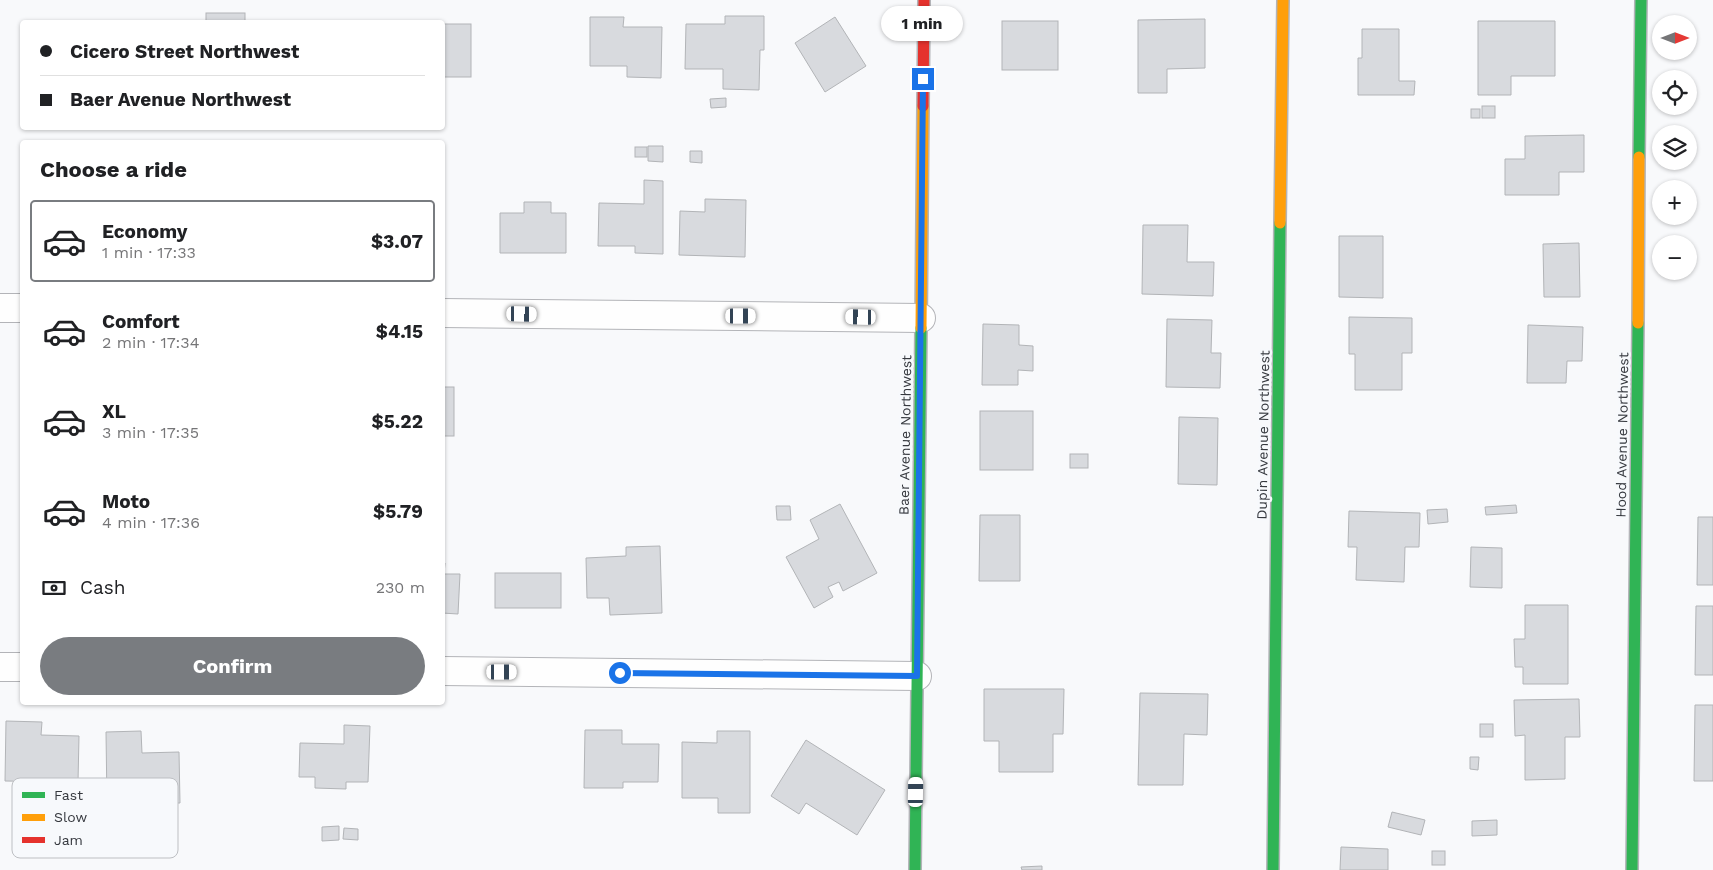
<!DOCTYPE html>
<html lang="en">
<head>
<meta charset="utf-8">
<style>
	body { margin:0; font-family:"Work Sans",sans-serif; background:#f6f6f6; color:#202124; height:100vh; display:flex; flex-direction:column; font-size:19px; white-space:nowrap }
	* { box-sizing:border-box; margin:0 }
	p { font-size:16px; color:#757577 }
	.icon { flex:none; width:28px; height:28px; fill:none; stroke:currentColor; stroke-width:2; stroke-linecap:round; stroke-linejoin:round }
	.map { position:relative; flex:1; overflow:hidden }
	.sheet { position:absolute; left:20px; top:140px; width:425px; height:565px; display:flex; flex-direction:column; background:#fff; border-radius:5px; box-shadow:0 1px 4px #0004 }
	.sheet>* { flex:none }
	.top-card { position:absolute; left:20px; top:20px; width:425px; height:110px; border-radius:5px; box-shadow:0 1px 4px #0004; display:grid; align-content:center; height:110px; padding:0 20px; background:#fff }
	.needle { width:32px; rotate:90deg }
	.fabs { position:absolute; left:1652px; top:15px; display:grid; gap:10px }
	.fabs a { display:grid; place-items:center; width:45px; height:45px; border-radius:50%; background:#fff; box-shadow:0 1px 4px #0004; font-size:25px }
	.end { position:absolute; width:22px; height:22px; margin:-11px; border:6px solid #1a73e8; background:#fff; box-shadow:0 0 0 2px #fff }
	.from { border-radius:50% }
	.bubble { position:absolute; height:35px; border-radius:18px; background:#fff; box-shadow:0 1px 4px #0004; font-size:16px; font-weight:700; line-height:35px; text-align:center }
	.car { position:absolute; width:15px; height:30px; margin:-15px -8px; border-radius:6px; box-shadow:0 0 4px 1px #0007; background:linear-gradient(#fff 24%,#345 0 40%,#fff 0 76%,#345 0 86%,#fff 0) }
	.top-card b { display:flex; align-items:center; gap:18px; height:48px; font-size:19px }
	.top-card b+b { border-top:1px solid #e0e0e0 }
	.top-card i { width:12px; height:12px; background:#202124 }
	ul { padding:0; list-style:none }
	li { display:flex; align-items:center; gap:15px; height:82px; margin:0 10px 8px; padding:0 10px; border:2px solid transparent; border-radius:5px }
	li div { flex:1 }
	li b { display:block; font-size:19px }
	li em { font-style:normal; font-weight:700 }
	li.selected { border-color:#797c80 }
	li>.icon { width:45px; height:45px; stroke-width:1.5 }
	h2 { padding:0 20px; font-size:22px; line-height:60px }
	.pay { display:flex; align-items:center; gap:12px; height:55px; padding:0 20px; font-size:19px }
	.pay p { margin-inline-start:auto }
	.action { display:flex; gap:10px; margin-top:auto; padding:10px 20px }
	.action a { flex:1; height:58px; border-radius:30px; background:#797c80; color:#fff; font-size:20px; font-weight:700; line-height:58px; text-align:center }
	.map>svg:first-child { display:block }
	.building { fill:#d8dade; stroke:#b2b4b7 }
	.lines { fill:none; stroke-linecap:round; stroke-linejoin:round }
	.street-casing { stroke:#b3b4b8; stroke-width:30 }
	.fast-casing { stroke:#b3b4b8; stroke-width:14 }
	.slow-casing { stroke:#b3b4b8; stroke-width:14 }
	.jam-casing { stroke:#b3b4b8; stroke-width:14 }
	.street { stroke:#fefefe; stroke-width:28 }
	.fast { stroke:#30b455; stroke-width:11 }
	.slow { stroke:#ff9f0a; stroke-width:11 }
	.jam { stroke:#e5322d; stroke-width:11 }
	.route { stroke:#1a73e8; stroke-width:6 }
	.labels { text-anchor:middle; stroke-width:5; stroke-linejoin:round; paint-order:stroke }
	.street-label { font-size:14px; fill:#35383e; stroke:#f7f9fc }
	.key { fill:#f7f9fc; stroke:#bdbfc3; stroke-width:1 }
	.key-label { font-size:14px; fill:#35383e }
</style>
</head>
<body>
<div class="map">
<svg width="1713" height="870" viewBox="0 0 1713 870">
	<rect width="100%" height="100%" fill="#f8f9fb"/>
	<g class="building">
		<rect x="206" y="13" width="39" height="9"/>
		<path d="M725 16H764V50H760L759 90 723 89V69H685L686 24H725Z"/>
		<path d="M590 17H624L623 27H662L661 78 627 77V66H590Z"/>
		<path d="M835 17 866 66 825 92 795 43Z"/>
		<path d="M1205 19V68L1167 69V93H1138V20Z"/>
		<rect x="1002" y="21" width="56" height="49"/>
		<path d="M1478 21H1555V76H1511V95H1478Z"/>
		<rect x="442" y="24" width="29" height="53"/>
		<path d="M1362 29H1399V81H1415L1414 95H1358V58H1362Z"/>
		<path d="M726 98V107L711 108 710 99Z"/>
		<rect x="1482" y="106" width="13" height="12"/>
		<rect x="1471" y="109" width="9" height="9"/>
		<path d="M1584 135V172H1559V195H1505V159H1525V136Z"/>
		<path d="M648 146H663V162L648 161Z"/>
		<rect x="635" y="147" width="12" height="10"/>
		<path d="M690 151H702V163L690 162Z"/>
		<path d="M644 180 663 181V254L635 253V246H598L599 203 644 204Z"/>
		<path d="M705 199 746 200 745 257 679 255 680 211 705 212Z"/>
		<path d="M524 202H551V213H566V253H500V213H524Z"/>
		<path d="M1143 225H1188L1187 262H1214L1213 296 1142 294Z"/>
		<path d="M1339 236H1383V298L1339 297Z"/>
		<path d="M1579 243 1580 297H1544L1543 244Z"/>
		<path d="M1349 317 1412 318V353H1402V390H1355V354H1349Z"/>
		<path d="M1167 319 1212 320 1211 353H1221L1220 388 1166 387Z"/>
		<path d="M983 324 1019 325V345L1033 346V371L1018 370V385H982Z"/>
		<path d="M1528 325 1583 327 1582 361H1567L1566 383H1527Z"/>
		<rect x="442" y="387" width="12" height="49"/>
		<rect x="980" y="411" width="53" height="59"/>
		<path d="M1179 417 1218 418 1217 485 1178 484Z"/>
		<rect x="1070" y="454" width="18" height="14"/>
		<path d="M840 504 877 573 843 591 839 582 828 587 833 597 814 608 786 557 819 539 810 520Z"/>
		<path d="M1516 505 1517 513 1486 515 1485 507Z"/>
		<path d="M776 506H790L791 520H777Z"/>
		<path d="M1447 509 1448 522 1428 524 1427 510Z"/>
		<path d="M1349 511 1420 513 1419 547H1405L1404 582 1356 580 1357 547H1348Z"/>
		<path d="M980 515H1020V581H979Z"/>
		<path d="M1698 517H1713V585H1697Z"/>
		<path d="M660 546 662 613 610 615 609 598H587L586 558 626 556V547Z"/>
		<path d="M1471 547 1502 548V588L1470 587Z"/>
		<path d="M442 563H445L444 574H460L458 614 442 613Z"/>
		<rect x="495" y="573" width="66" height="35"/>
		<path d="M1525 605H1568V684H1523V667H1515L1514 639H1525Z"/>
		<path d="M1696 606H1713V675H1695Z"/>
		<path d="M984 689H1064L1063 734H1053V772H999V741H984Z"/>
		<path d="M1140 693 1208 694 1207 735 1184 734 1183 785H1138Z"/>
		<path d="M1579 699 1580 737H1565V779L1525 780V735L1515 736 1514 700Z"/>
		<path d="M1695 705H1713V781H1694Z"/>
		<path d="M6 721 42 722 41 735 79 736 78 782 5 781Z"/>
		<rect x="1480" y="724" width="13" height="13"/>
		<path d="M344 725 370 726 368 782H346V789L315 788V777H299L300 743 344 744Z"/>
		<path d="M585 730H622V744H659L658 782H623V788H584Z"/>
		<path d="M141 731 142 753 179 752 180 803 107 804 106 732Z"/>
		<path d="M717 731H750V813H718V798H682V742L717 743Z"/>
		<path d="M806 740 885 790 857 835 806 803 799 814 771 796Z"/>
		<path d="M1470 757H1479L1478 770 1470 769Z"/>
		<path d="M1392 812 1425 820 1421 835 1388 827Z"/>
		<path d="M1497 820V835L1472 836V821Z"/>
		<path d="M339 826V840L322 841V827Z"/>
		<path d="M344 828 358 829V840L343 839Z"/>
		<path d="M1341 847 1388 849V870H1340Z"/>
		<rect x="1432" y="851" width="13" height="14"/>
		<path d="M1042 866V870H1022L1021 867Z"/>
	</g>
	<g class="lines">
		<g class="street-casing">
			<g id="street">
				<path d="M0 308H22"/>
				<path d="M442 313 921 318"/>
				<path d="M0 667H22"/>
				<path d="M442 671 917 676"/>
			</g>
		</g>
		<g class="fast-casing">
			<g id="fast">
				<path d="M1639 157 1641 0"/>
				<path d="M915 870 921 328"/>
				<path d="M1273 870 1280 223"/>
				<path d="M1632 870 1638 323"/>
			</g>
		</g>
		<g class="slow-casing">
			<g id="slow">
				<path d="M1280 223 1283 0"/>
				<path d="M1638 323 1639 157"/>
				<path d="M921 328 923 106"/>
			</g>
		</g>
		<g class="jam-casing">
			<path id="jam" d="M923 106 924 0"/>
		</g>
		<use href="#street" class="street"/>
		<use href="#fast" class="fast"/>
		<use href="#slow" class="slow"/>
		<use href="#jam" class="jam"/>
	</g>
	<g class="lines">
		<path class="route" d="M620 673 917 676 923 79"/>
	</g>
	<g class="labels">
		<g class="street-label">
			<text transform="translate(905 435) rotate(-89)" y="5">Baer Avenue Northwest</text>
			<text transform="translate(1263 435) rotate(-89)" y="5">Dupin Avenue Northwest</text>
			<text transform="translate(1622 435) rotate(-89)" y="5">Hood Avenue Northwest</text>
		</g>
	</g>
	<rect x="12" y="778" width="166" height="80" rx="8" class="key"/>
	<rect x="22" y="792" width="23" height="6" fill="#30b455"/>
	<rect x="22" y="814" width="23" height="7" fill="#ff9f0a"/>
	<rect x="22" y="837" width="23" height="6" fill="#e5322d"/>
	<g class="key-label">
		<text x="54" y="800">Fast</text>
		<text x="54" y="822">Slow</text>
		<text x="54" y="845">Jam</text>
	</g>
</svg>
<div class="fabs">
<a><svg class="needle" viewBox="-14 -14 28 28"><path d="M0-13l5 13h-10z" fill="#e53935"/><path d="M0 13l5-13h-10z" fill="#757577"/></svg></a>
<a><svg class="icon" aria-label="locate" viewBox="0 0 24 24"><circle cx="12" cy="12" r="6"/><path d="M12 2v4M12 18v4M2 12h4M18 12h4"/></svg></a>
<a><svg class="icon" aria-label="layers" viewBox="0 0 24 24"><path d="M12 4l9 5-9 5-9-5zM3 14l9 5 9-5"/></svg></a>
<a>+</a>
<a>−</a>
</div>
<i class="end from" style="left:620px;top:673px"></i>
<i class="end" style="left:923px;top:79px"></i>
<div class="bubble" style="left:881px;top:6px;width:82px">1 min</div>
<i class="car" style="left:522px;top:314px;rotate:91deg"></i>
<i class="car" style="left:741px;top:316px;rotate:90deg"></i>
<i class="car" style="left:861px;top:317px;rotate:271deg"></i>
<i class="car" style="left:502px;top:672px;rotate:90deg"></i>
<i class="car" style="left:916px;top:792px;rotate:1deg"></i>
<div class="top-card">
<b><i class="from"></i>Cicero Street Northwest</b>
<b><i></i>Baer Avenue Northwest</b>
</div>
<section class="sheet">
<h2>Choose a ride</h2>
<ul>
<li class="selected"><svg class="icon" aria-label="car" viewBox="0 0 24 24"><path d="M5 17H2v-5l4-1 3-4h7l3 4 3 1v5h-3M9 17h6M6 11h13"/><circle cx="7" cy="17" r="2"/><circle cx="17" cy="17" r="2"/></svg><div><b>Economy</b><p>1 min · 17:33</p></div><em>$3.07</em></li>
<li><svg class="icon" aria-label="car" viewBox="0 0 24 24"><path d="M5 17H2v-5l4-1 3-4h7l3 4 3 1v5h-3M9 17h6M6 11h13"/><circle cx="7" cy="17" r="2"/><circle cx="17" cy="17" r="2"/></svg><div><b>Comfort</b><p>2 min · 17:34</p></div><em>$4.15</em></li>
<li><svg class="icon" aria-label="car" viewBox="0 0 24 24"><path d="M5 17H2v-5l4-1 3-4h7l3 4 3 1v5h-3M9 17h6M6 11h13"/><circle cx="7" cy="17" r="2"/><circle cx="17" cy="17" r="2"/></svg><div><b>XL</b><p>3 min · 17:35</p></div><em>$5.22</em></li>
<li><svg class="icon" aria-label="car" viewBox="0 0 24 24"><path d="M5 17H2v-5l4-1 3-4h7l3 4 3 1v5h-3M9 17h6M6 11h13"/><circle cx="7" cy="17" r="2"/><circle cx="17" cy="17" r="2"/></svg><div><b>Moto</b><p>4 min · 17:36</p></div><em>$5.79</em></li>
</ul>
<div class="pay"><svg class="icon" aria-label="cash" viewBox="0 0 24 24"><path d="M3 7h18v10H3z"/><circle cx="12" cy="12" r="2"/></svg>Cash<p>230 m</p></div>
<div class="action"><a>Confirm</a></div>
</section>
</div>
</body>
</html>
